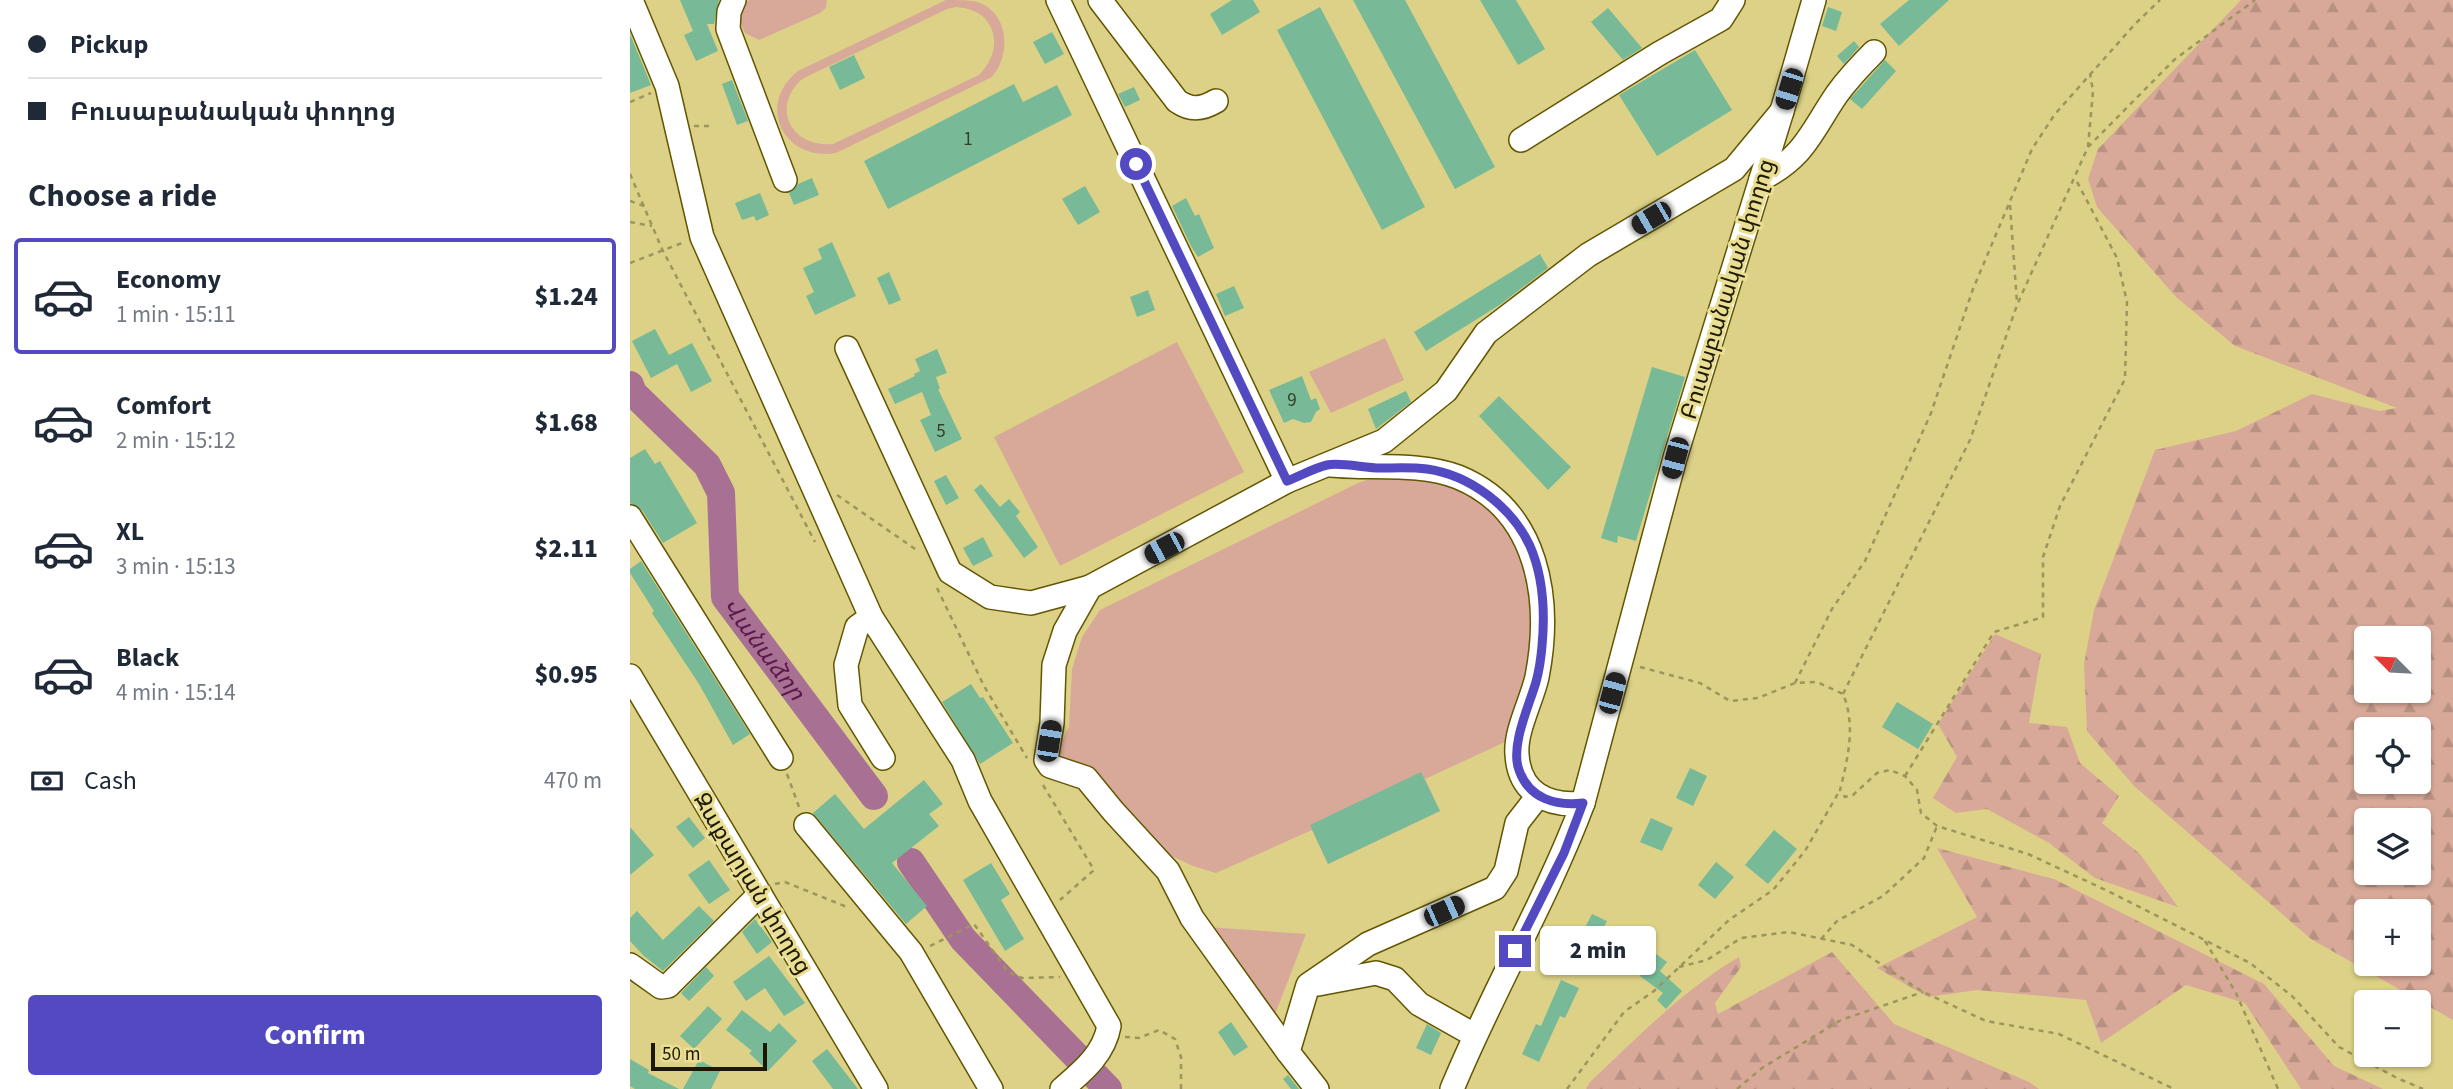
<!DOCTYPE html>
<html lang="en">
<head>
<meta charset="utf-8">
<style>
	body { margin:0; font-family:"Source Sans 3","Noto Sans Armenian",sans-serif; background:#f2f2f3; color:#1f2937; height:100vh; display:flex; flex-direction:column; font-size:26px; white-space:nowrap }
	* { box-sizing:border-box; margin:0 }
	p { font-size:23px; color:#747a83 }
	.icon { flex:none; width:38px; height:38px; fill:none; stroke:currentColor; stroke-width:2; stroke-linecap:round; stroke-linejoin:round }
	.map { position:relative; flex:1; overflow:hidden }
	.side { display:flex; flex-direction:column; background:#fff; width:630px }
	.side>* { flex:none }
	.guide { display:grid; align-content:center; height:154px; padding:0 28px; background:#fff }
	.needle { width:46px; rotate:294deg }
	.buttons { position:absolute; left:1724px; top:626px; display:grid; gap:14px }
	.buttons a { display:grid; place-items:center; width:77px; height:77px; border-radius:7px; background:#fff; box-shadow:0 2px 5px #0004; font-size:35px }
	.scale { position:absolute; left:21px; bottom:18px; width:116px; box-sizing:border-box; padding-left:7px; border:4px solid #1d1900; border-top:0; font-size:19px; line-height:24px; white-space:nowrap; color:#1d1900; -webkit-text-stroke:5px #e9de93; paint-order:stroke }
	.end { position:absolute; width:32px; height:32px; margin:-16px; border:9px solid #534ac2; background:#fff; box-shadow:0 0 0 4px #fff }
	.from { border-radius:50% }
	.bubble { position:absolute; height:49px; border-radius:7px; background:#fff; box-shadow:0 2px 5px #0004; font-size:23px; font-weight:800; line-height:49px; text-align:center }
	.car { position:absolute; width:21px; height:42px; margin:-21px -10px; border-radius:9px; box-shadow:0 0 5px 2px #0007; background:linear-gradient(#222 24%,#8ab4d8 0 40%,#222 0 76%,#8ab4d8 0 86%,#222 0) }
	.guide b { display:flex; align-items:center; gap:24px; height:66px; font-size:26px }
	.guide b+b { border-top:2px solid #e0e1e3 }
	.guide i { width:18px; height:18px; background:#1f2937 }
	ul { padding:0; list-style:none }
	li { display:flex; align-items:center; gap:21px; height:116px; margin:0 14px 10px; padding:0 14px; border:4px solid transparent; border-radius:7px }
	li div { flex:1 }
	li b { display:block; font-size:26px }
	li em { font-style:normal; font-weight:800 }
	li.on { border-color:#534ac2 }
	li>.icon { width:63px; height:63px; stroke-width:1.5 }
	h2 { padding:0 28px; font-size:32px; line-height:84px }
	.pay { display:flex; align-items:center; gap:18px; height:77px; padding:0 28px; font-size:26px }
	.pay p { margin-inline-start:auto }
	.primary-button { display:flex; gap:14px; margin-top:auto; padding:14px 28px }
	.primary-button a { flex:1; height:80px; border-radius:7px; background:#534ac2; color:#fff; font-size:28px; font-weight:800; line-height:80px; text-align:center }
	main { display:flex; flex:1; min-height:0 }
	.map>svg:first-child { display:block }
	.grass { fill:#d8a999; fill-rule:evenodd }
	.forest { fill:url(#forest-firs); fill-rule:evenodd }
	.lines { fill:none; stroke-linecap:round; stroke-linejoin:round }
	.river { stroke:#a87194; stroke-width:28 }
	.building { fill:#78ba98 }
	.minor-casing { stroke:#625600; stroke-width:26 }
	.path { stroke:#9d955b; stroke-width:2.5; stroke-dasharray:5 5; stroke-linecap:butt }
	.minor { stroke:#fff; stroke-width:23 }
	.route { stroke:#534ac2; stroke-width:9 }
	.labels { text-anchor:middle; stroke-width:6; stroke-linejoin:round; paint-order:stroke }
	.number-label { font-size:19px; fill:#344126 }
	.street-label { font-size:23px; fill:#1d1900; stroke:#e9de93 }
	.water-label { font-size:24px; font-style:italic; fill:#5c194a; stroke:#e9de93 }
</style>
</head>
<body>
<main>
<section class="side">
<div class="guide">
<b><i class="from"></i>Pickup</b>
<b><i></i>Բուսաբանական փողոց</b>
</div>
<h2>Choose a ride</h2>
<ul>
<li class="on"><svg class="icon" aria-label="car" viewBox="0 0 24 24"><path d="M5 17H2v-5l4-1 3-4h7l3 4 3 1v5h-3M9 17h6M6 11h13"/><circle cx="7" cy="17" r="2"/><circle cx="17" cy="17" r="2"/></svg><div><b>Economy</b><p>1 min · 15:11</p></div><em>$1.24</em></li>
<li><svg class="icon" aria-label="car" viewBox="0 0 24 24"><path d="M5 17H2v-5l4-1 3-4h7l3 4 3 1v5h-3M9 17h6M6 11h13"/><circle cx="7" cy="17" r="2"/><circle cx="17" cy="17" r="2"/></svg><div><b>Comfort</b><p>2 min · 15:12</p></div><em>$1.68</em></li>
<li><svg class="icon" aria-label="car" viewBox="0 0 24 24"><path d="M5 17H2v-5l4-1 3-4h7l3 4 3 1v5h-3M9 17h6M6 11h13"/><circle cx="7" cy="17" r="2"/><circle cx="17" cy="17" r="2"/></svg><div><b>XL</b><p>3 min · 15:13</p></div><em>$2.11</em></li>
<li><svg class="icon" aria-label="car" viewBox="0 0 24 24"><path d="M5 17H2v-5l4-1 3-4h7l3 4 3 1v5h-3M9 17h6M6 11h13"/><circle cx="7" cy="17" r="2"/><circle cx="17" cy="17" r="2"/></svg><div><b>Black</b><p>4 min · 15:14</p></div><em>$0.95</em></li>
</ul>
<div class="pay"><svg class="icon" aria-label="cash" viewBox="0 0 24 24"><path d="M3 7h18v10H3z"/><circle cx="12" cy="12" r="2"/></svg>Cash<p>470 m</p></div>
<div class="primary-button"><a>Confirm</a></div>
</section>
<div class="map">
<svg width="1823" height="1089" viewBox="0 0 1823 1089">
	<defs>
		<pattern id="forest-firs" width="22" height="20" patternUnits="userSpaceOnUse" patternTransform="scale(1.75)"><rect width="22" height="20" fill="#d8a999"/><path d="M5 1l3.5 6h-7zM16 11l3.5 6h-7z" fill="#b99182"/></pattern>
	</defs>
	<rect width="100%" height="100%" fill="#dcd187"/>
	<g class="grass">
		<path d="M119 0H197L196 8 190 13 129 40 115 33C109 20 105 9 119 0Z"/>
		<path d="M316 0C325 0 336 0 344 1 379 10 382 53 362 77L206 153C154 162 125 105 168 71ZM326 7C366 9 376 48 349 75L203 144C162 148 140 108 172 79L317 9Z"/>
		<path d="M755 338 774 380 701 413 679 372Z"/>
		<path d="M547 342 614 472 430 566 364 437Z"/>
		<path d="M772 475C789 478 808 480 824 485 880 503 897 562 902 614 903 624 906 636 905 646 901 679 888 712 875 742L795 779 810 811 698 864 682 830 586 873 563 866 539 855 423 760 439 727 442 669 452 637 470 610 728 483 748 476Z"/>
		<path d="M578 927 676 934 644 1017Z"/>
	</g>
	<g class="forest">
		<path d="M1611 0H1823V1020L1681 939 1504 786 1457 731 1454 664 1464 610 1525 450 1606 431 1682 394 1749 411 1767 408 1605 346 1546 297 1467 207 1458 179 1468 149ZM1736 639H1788V691H1736ZM1736 730H1788V782H1736ZM1736 821H1788V873H1736ZM1736 912H1788V964H1736Z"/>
		<path d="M1365 634 1411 654 1399 723 1437 727 1450 763 1489 796 1472 823 1510 854 1548 907 1465 878 1419 843 1357 809 1326 813 1303 798 1327 757 1308 724Z"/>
		<path d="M1307 848 1424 879 1634 984 1704 1066 1753 1089H1671L1615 1003 1556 985 1471 1043 1456 1000 1347 990 1298 997 1247 968 1347 917Z"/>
		<path d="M1202 952 1264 1024 1399 1082 1409 1089H956L960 1082C1007 1038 1053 990 1109 957L1111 967 1085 1003 1088 1014Z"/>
	</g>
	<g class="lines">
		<g class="river">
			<path id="s1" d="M0 385 3 393 77 465 91 493 95 597 244 796"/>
			<path d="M281 862 333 939 478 1089"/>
		</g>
	</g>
	<g class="building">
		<path d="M50 0H89L84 24H77L88 51 66 61 54 35 63 31Z"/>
		<path d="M602 0H623L630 12 592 35 580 14Z"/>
		<path d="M723 0H775L865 167 825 189Z"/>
		<path d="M850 0H886L915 49 888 65Z"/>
		<path d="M1279 0H1319L1269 46 1250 24Z"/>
		<path d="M690 7 795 207 752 230 647 30Z"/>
		<path d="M1198 7 1212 12 1206 31 1192 26Z"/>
		<path d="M978 8 1012 48 993 60 961 22Z"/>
		<path d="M422 32 434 54 415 64 403 42Z"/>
		<path d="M0 34 21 85 0 93Z"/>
		<path d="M1224 41 1229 47 1214 64 1207 56Z"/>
		<path d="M1065 50 1102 110 1027 156 989 95Z"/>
		<path d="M224 55 235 78 210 90 199 67Z"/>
		<path d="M1255 60 1266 71 1232 109 1220 99Z"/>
		<path d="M102 80 118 121 107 125 92 84Z"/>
		<path d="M384 84 393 102 427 85 442 115 258 209 234 161Z"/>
		<path d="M504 87 510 100 495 107 488 94Z"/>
		<path d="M182 178 189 195 164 205 159 193 168 184Z"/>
		<path d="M455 186 470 212 448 225 432 199Z"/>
		<path d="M130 193 139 215 126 221 124 216 112 220 105 203Z"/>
		<path d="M556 198 565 216 569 214 584 248 568 257 561 246 542 206Z"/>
		<path d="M202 242 226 296 185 315 176 296 184 292 173 268 192 259 188 249Z"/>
		<path d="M910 254 918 268 871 304 796 351 784 332Z"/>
		<path d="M259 272 271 300 259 305 247 278Z"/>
		<path d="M604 286 614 308 595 316 586 294Z"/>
		<path d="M518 290 525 310 507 317 500 297Z"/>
		<path d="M25 329 39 355 62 343 82 381 61 392 47 364 21 378 2 341Z"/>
		<path d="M307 349 317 373 306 377 310 389H308L332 439 305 452 290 420 301 415 292 392 265 404 258 389 285 376 284 374 290 371 285 359Z"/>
		<path d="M1022 367 1055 377 1006 541 988 536 987 543 971 538Z"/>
		<path d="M672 376 681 400 686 398 690 409 686 412 681 422 674 423 663 419 654 423 639 390Z"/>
		<path d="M776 391 781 402 746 429 738 409Z"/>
		<path d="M869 396 941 467 918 490 849 416Z"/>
		<path d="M15 449 25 464 30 461 67 523 33 543 12 510 0 503V458Z"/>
		<path d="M316 475 329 498 316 505 304 481Z"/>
		<path d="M351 484 370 507 379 499 390 512 386 516 408 547 394 558 344 490Z"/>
		<path d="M353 537 363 556 343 566 333 548Z"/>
		<path d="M11 561 120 734 103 745 69 684 22 613 24 611 0 573V569Z"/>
		<path d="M341 684 350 698 353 697 383 743 350 764 312 702Z"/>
		<path d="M1267 702 1303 724 1288 749 1252 727Z"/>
		<path d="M1060 768 1077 776 1063 806 1046 798Z"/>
		<path d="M791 772 810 811 698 864 680 825Z"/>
		<path d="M294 780 313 804 299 814 309 826 262 863 297 906 276 924 183 813 205 794 234 829Z"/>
		<path d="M59 817 75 838 63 848 46 827Z"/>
		<path d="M1021 818 1043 828 1032 851 1010 842Z"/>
		<path d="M0 827 24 855 0 875Z"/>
		<path d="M1144 830 1167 849 1138 884 1115 865Z"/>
		<path d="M79 860 100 890 79 904 58 875Z"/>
		<path d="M1086 862 1104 877 1085 899 1068 885Z"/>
		<path d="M361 863 380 894 371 900 394 939 375 951 333 880Z"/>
		<path d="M69 906 84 921 33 971 14 956 0 941V918L7 911 33 940Z"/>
		<path d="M962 914 977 921 965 944 950 937Z"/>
		<path d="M125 919 142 942 127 954 112 932Z"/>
		<path d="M1026 954 1037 962 1030 971 1052 991 1036 1009 1027 1000 1033 993 1010 976Z"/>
		<path d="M139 956 175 1003 154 1016 135 988 116 1001 103 982Z"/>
		<path d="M76 967 84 976 59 1001 51 993Z"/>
		<path d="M931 980 949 988 935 1018 930 1016 909 1062 892 1054 906 1024 911 1026Z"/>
		<path d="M78 1006 92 1019 64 1049 50 1036Z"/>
		<path d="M112 1010 140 1032 149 1023 167 1041 138 1071 119 1053 122 1051 96 1030Z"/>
		<path d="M601 1022 618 1047 604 1056 588 1032Z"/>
		<path d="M797 1024 811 1033 801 1055 786 1048Z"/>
		<path d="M197 1049 228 1089H203L182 1061Z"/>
		<path d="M0 1059 19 1070 18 1073 49 1089H5L0 1086Z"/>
		<path d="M69 1060 90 1071 81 1089H53Z"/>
		<path d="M658 1075 669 1089H661L653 1079Z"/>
	</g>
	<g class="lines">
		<g class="minor-casing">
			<g id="minor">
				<path d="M1 0 37 86 72 237 241 617 333 760 350 801 479 1026C474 1054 453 1071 432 1089"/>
				<path d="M104 0 99 12 98 29 155 180"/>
				<path d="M428 0 657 481"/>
				<path d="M470 0 547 101C560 110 571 110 586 101"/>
				<path d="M891 140 1030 53 1091 19 1103 0"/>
				<path d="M1131 179C1175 157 1181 132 1207 94 1218 79 1231 65 1244 52"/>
				<path d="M217 348 320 572 360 597 401 603 460 587"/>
				<path d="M701 465C742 469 789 462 828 477 909 510 922 600 907 677 902 700 885 731 887 754 889 793 918 807 953 803"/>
				<path d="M0 517 151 758"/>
				<path d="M241 617 227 627 216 665 220 705 253 758"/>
				<path d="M0 676 246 1089"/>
				<path d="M176 825 281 952 361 1089"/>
				<path d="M0 965 31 987 38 986 130 894"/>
				<path d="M688 984 746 973 765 979 789 1004 844 1035"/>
				<path d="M658 1052 562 918 538 871 483 811 456 778 420 766 416 760 422 723 424 665 435 631 460 587 657 481 754 441 816 391 856 333 958 255 1104 169 1152 111"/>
				<path d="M687 1089 658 1052 678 985 738 944 865 888 876 871 887 823 908 796"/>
				<path d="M822 1089C862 992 916 901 953 803L1045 458 1152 111 1184 0"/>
			</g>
		</g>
		<g class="path">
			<path d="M0 102 21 93"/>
			<path d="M64 126H81"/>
			<path d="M1458 147 1463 91 1460 74"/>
			<path d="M0 174 32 249 185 542"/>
			<path d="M0 201 14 206"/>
			<path d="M1380 205 1387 303"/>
			<path d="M0 222 22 226"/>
			<path d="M0 263 52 243"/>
			<path d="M207 495 288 551"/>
			<path d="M307 588 354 686 397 758"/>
			<path d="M1010 667 1070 683 1100 701 1128 698 1165 683 1187 682 1213 694C1226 725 1218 758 1210 790L1215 797 1223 795 1247 773 1260 770 1275 776 1287 790 1291 813 1307 826 1398 854 1478 891 1620 963 1662 996 1709 1047 1767 1078 1793 1089"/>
			<path d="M1165 683 1202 609 1235 561 1301 413 1343 289 1402 149 1425 114 1505 24 1530 0"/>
			<path d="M1213 694 1340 440 1387 305 1458 147 1544 60 1625 0"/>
			<path d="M157 774 169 807"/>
			<path d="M1275 776 1364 632 1413 617V557L1430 506 1495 379 1497 302 1487 258 1445 178"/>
			<path d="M413 785 464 870 430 900"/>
			<path d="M145 884 155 882 217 907"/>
			<path d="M1191 939 1207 921 1253 896 1294 858 1307 826"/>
			<path d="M1575 941 1606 993 1648 1089"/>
			<path d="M300 946 344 924 378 972 392 978 430 977"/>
			<path d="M1049 967 1077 960 1111 938 1159 932 1222 945 1293 992 1356 1021 1429 1034 1544 1089"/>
			<path d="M495 1037 509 1038 529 1030 545 1039 551 1057V1089"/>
			<path d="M937 1089 994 1012 1024 991 1099 920 1143 890 1175 851 1210 790"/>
			<path d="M1107 1089 1132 1068 1211 1020 1293 992"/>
		</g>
		<use href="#minor" class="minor"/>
	</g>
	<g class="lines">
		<path class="route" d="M506 164 657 481C670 476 684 468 697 465 710 462 735 468 750 468 765 468 782 467 797 469 840 475 882 507 900 546 913 576 915 614 912 646 911 658 909 671 906 682 899 706 880 746 889 770 899 799 926 806 953 803L934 853 885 951"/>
	</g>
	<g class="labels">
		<g class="number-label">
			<text x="338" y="145">1</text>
			<text x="662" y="406">9</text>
			<text x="311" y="437">5</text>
		</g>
		<g class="street-label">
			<text transform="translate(1097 289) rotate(-73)" y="8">Բուսաբանական փողոց</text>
			<text transform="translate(123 883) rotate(59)" y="8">Զաքարյան փողոց</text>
		</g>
		<g class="water-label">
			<text dy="8" stroke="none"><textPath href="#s1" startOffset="312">Վանաձոր</textPath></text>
		</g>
	</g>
</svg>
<div class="buttons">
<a><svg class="needle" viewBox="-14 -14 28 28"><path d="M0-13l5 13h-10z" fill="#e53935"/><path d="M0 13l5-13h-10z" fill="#747a83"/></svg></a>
<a><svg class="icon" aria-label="locate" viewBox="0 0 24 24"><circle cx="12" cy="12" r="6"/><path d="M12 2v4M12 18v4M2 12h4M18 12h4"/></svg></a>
<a><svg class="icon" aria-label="layers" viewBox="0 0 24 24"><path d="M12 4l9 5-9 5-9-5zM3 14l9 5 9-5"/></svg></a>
<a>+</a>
<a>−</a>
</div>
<div class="scale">50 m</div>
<i class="end from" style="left:506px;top:164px"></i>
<i class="end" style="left:885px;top:951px"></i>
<div class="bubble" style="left:910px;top:926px;width:116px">2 min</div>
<i class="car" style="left:1159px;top:89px;rotate:197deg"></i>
<i class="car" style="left:1021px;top:218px;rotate:240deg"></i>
<i class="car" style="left:1045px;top:458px;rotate:195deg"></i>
<i class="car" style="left:534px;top:548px;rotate:242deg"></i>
<i class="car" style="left:982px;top:693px;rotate:15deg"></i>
<i class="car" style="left:419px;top:741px;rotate:9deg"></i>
<i class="car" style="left:814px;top:911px;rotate:66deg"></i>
</div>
</main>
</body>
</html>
